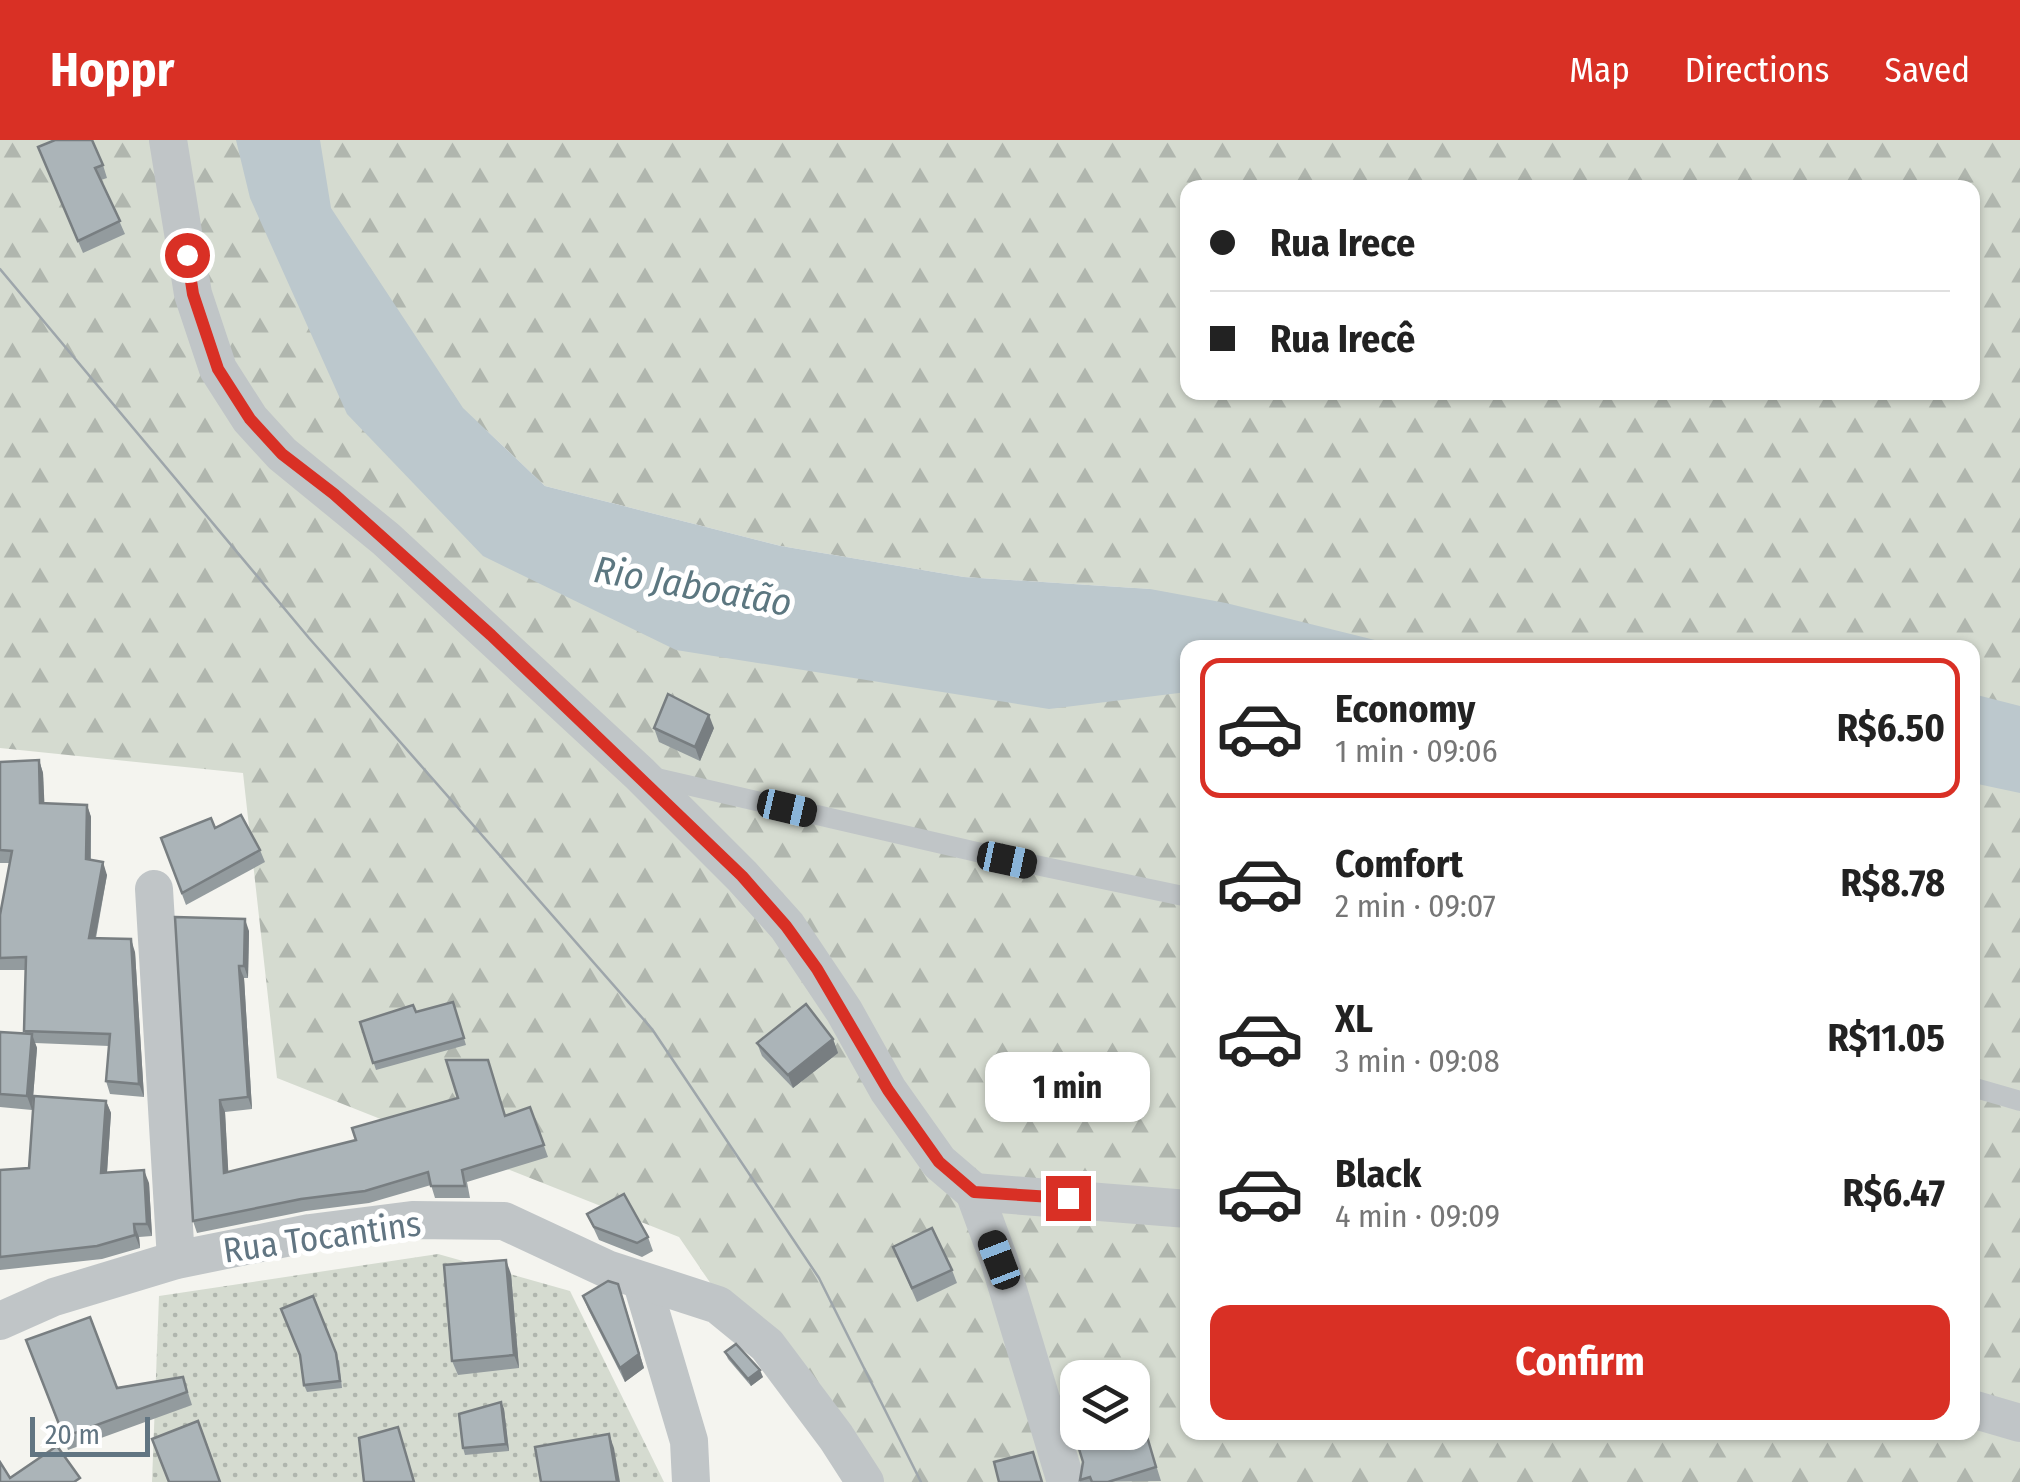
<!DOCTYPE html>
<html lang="en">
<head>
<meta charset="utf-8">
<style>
	body { margin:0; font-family:"Fira Sans Condensed",sans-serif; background:#f2f2f2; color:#222; height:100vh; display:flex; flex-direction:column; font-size:38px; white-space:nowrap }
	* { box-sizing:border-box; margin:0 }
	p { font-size:32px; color:#767676 }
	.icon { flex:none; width:55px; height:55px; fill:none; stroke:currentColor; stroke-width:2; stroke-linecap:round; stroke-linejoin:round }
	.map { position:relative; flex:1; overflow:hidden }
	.drawer { position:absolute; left:1180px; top:500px; width:800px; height:800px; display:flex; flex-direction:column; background:#fff; border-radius:20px; box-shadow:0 2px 8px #0004 }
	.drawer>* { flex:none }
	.hud { position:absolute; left:1180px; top:40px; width:800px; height:220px; border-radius:20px; box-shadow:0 2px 8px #0004; display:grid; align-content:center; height:220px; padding:0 30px; background:#fff }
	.tools { position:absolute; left:1060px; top:1220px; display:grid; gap:20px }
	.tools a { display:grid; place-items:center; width:90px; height:90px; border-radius:20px; background:#fff; box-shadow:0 2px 8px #0004; font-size:50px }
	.scale { position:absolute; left:30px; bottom:25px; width:120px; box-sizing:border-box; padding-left:10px; border:5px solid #617582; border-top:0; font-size:28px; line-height:35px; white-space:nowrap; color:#617582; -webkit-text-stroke:8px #fff; paint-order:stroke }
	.end { position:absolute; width:45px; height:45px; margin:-22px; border:12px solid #d93025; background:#fff; box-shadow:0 0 0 5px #fff }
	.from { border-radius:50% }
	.bubble { position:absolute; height:70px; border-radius:20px; background:#fff; box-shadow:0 2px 8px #0004; font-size:32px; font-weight:700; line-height:70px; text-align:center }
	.car { position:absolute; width:30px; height:60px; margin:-30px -15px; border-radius:12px; box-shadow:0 0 8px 2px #0007; background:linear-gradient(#222 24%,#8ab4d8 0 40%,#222 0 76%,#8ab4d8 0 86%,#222 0) }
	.hud b { display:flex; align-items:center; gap:35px; height:95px; font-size:38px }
	.hud b+b { border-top:2px solid #e0e0e0 }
	.hud i { width:25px; height:25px; background:#222 }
	ul { padding:18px 0 0; list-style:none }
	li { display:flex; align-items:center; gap:30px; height:140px; margin:0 20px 15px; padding:0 10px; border:5px solid transparent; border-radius:20px }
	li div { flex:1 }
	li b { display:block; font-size:38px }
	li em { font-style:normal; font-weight:700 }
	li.current { border-color:#d93025 }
	li>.icon { width:90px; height:90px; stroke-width:1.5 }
	.button { display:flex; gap:20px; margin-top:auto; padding:20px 30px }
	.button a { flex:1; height:115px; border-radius:20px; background:#d93025; color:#fff; font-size:40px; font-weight:700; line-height:115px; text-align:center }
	header { display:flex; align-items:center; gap:60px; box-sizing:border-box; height:140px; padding:0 50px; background:#d93025; color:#fff }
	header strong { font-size:48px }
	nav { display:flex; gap:55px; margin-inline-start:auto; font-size:35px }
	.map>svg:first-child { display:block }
	.grass { fill:url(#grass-dots) }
	.forest { fill:url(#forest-firs); fill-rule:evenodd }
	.water { fill:#bcc8cd }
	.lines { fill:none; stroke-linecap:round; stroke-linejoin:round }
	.service { stroke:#c0c5c7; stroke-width:20 }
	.minor { stroke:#c0c5c7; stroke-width:38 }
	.tram { stroke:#9ea6ab; stroke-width:2.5 }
	.wall { fill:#939b9e }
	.shaded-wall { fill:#787e81 }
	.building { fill:#abb4b8; stroke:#787e81; stroke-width:2.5 }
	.route { stroke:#d93025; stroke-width:12 }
	.labels { text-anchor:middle; stroke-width:10; stroke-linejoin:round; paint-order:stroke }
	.street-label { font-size:35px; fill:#617582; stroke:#fff }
	.water-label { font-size:38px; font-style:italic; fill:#5c7780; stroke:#fff }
</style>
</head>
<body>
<header>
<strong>Hoppr</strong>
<nav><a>Map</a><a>Directions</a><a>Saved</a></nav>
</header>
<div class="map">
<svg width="2020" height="1342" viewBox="0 0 2020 1342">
	<defs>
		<pattern id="grass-dots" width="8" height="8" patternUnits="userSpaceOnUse" patternTransform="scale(2.5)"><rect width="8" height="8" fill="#d5dbd0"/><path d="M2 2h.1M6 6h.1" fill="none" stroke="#b0b6ae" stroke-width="1.8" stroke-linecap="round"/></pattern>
		<pattern id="forest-firs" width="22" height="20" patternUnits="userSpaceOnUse" patternTransform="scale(2.5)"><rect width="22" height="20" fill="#d5dbd0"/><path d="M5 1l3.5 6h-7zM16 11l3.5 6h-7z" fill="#b0b6ae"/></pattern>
	</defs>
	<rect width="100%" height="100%" fill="#f4f4ef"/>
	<path class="grass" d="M438 1114 570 1151 664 1342H152L159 1156Z"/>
	<path class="forest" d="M0 0H2020V1342H846L679 1097 277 938 243 633 0 608ZM1188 48H1972V252H1188ZM486 290 545 346 781 406 964 437 1150 449 499 424ZM1188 508H1972V1292H1188ZM1078 1238H1132V1292H1078Z"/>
	<g class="water">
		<path d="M236 0H320L331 68 463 268 545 346 781 406 964 437 1150 449 1226 463 1403 507 1188 508 1187 552 1049 569 676 510 483 416 347 274 250 58Z"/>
		<path d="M1973 554 2020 566V653L1973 643Z"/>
	</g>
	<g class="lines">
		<g class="service">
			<path d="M648 636 1007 719 1188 757"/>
			<path d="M1972 947 2020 961"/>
		</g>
		<g class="minor">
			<path d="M168 0 193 154 218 229 250 279 282 314 386 399 640 634 742 736 787 786 844 871 888 950 939 1022 974 1052 999 1120 1066 1342"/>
			<path d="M154 749 176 1120"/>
			<path d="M974 1052 1188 1069"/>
			<path d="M642 1143 689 1301 691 1342"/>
			<path d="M0 1181 54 1157 176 1120 310 1093 412 1080 504 1081 607 1129 718 1165 767 1205 836 1297 865 1342"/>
			<path d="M1972 1269 2020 1283"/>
		</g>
		<path class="tram" d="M0 129 309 498 652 889 819 1138 921 1342"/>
	</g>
	<g class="wall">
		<path d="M43 19 103 25 107 38 101 40 125 94 83 113Z"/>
		<path d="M654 588H714L700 621 659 602Z"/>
		<path d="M39 620 43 633 44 663 87 665 91 677V720L107 735 96 798 135 812 144 957 110 954 106 941 109 906 35 903 37 908 32 970 0 967V892L25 894V830H0V775L10 723H0V622Z"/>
		<path d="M215 688 260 710 265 722 186 765 161 698Z"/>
		<path d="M175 777 249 791 248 838H244L252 969 225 972 228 1032 506 976 530 967 548 1017 467 1042 470 1058H435L431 1045 369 1063 306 1071 197 1093 193 1081Z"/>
		<path d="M453 862 466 905 376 930 360 882 415 872Z"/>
		<path d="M833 899 838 913 793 948 762 916 757 903Z"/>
		<path d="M106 961 111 973 107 1033 149 1043 152 1096 139 1097 140 1108 102 1119 0 1130V1030L29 1028Z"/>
		<path d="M587 1074 648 1097 653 1111 642 1117 599 1100Z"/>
		<path d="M893 1107 952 1130 957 1143 917 1162Z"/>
		<path d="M511 1134 519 1228 458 1235 452 1221Z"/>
		<path d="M583 1156 623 1158 644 1228 625 1242 588 1169Z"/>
		<path d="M26 1200 117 1248 183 1237 192 1265 68 1310Z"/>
		<path d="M725 1212 763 1237 751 1246 728 1219Z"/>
		<path d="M339 1220 342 1248 307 1252 304 1245Z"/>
		<path d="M501 1262 504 1269 509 1311 465 1315 463 1308Z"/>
		<path d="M1146 1293 1161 1341 1080 1342V1340L1130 1298Z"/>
	</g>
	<g class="shaded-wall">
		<path d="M709 575 714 588 700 621 695 607Z"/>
		<path d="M39 620 43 633 45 675 40 663Z"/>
		<path d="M87 665 91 677 90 732 86 719Z"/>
		<path d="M103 722 107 735 93 810 89 798Z"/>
		<path d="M245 779 249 791 248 838 244 826Z"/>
		<path d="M131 799 135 812 144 957 139 944Z"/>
		<path d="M239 826 244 838 252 969 248 957Z"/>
		<path d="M32 894 37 908 32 970 27 956Z"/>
		<path d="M833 899 838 913 793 948 788 935Z"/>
		<path d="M220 960 225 972 229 1044 224 1033Z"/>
		<path d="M106 961 111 973 106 1046 101 1033Z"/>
		<path d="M144 1030 149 1043 152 1096 147 1084Z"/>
		<path d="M134 1084 139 1097 140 1108 135 1095Z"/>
		<path d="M506 1120 511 1134 519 1228 514 1215Z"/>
		<path d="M618 1144 644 1228 625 1242 620 1228Z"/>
		<path d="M760 1230 763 1237 751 1246 748 1239Z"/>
		<path d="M501 1262 504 1269 509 1311 506 1304Z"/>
		<path d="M609 1294 614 1308 620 1342H617Z"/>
	</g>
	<g class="building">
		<path d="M55 0H92L103 25 95 28 120 81 78 101 38 7Z"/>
		<path d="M668 554 709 575 695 607 654 588Z"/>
		<path d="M39 620 40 663 87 665 86 719 103 722 89 798 131 799 139 944 106 941 110 894 24 891 26 817 0 818V775L12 711 0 710V622Z"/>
		<path d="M241 675 260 710 182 753 161 698 211 678 215 688Z"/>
		<path d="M175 777 245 779 244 826H239L248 957 220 960 224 1033 356 1000 352 988 458 958 446 920H488L505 976 530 967 544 1005 462 1030 465 1046H431L428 1032 365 1051 301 1059 193 1081Z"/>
		<path d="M453 862 464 898 373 923 360 882 413 865 416 872Z"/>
		<path d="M806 864 833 899 788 935 757 903Z"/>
		<path d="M0 892 32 894 27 956 0 954Z"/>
		<path d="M34 956 106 961 101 1033 144 1030 147 1084H134L135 1095 97 1106 0 1117V1030L29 1028Z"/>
		<path d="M624 1054 648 1097 637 1103 594 1087 587 1074Z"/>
		<path d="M932 1088 952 1130 912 1148 893 1107Z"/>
		<path d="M506 1120 514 1215 452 1221 444 1125Z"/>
		<path d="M608 1141 618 1144 639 1214 620 1228 583 1156Z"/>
		<path d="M313 1156 336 1213 340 1241 304 1245 300 1215 281 1169Z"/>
		<path d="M90 1177 117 1248 183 1237 187 1252 64 1297 26 1200Z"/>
		<path d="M736 1204 760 1230 748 1239 725 1212Z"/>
		<path d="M1078 1248V1292H1128L1130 1298 1146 1293 1156 1327 1108 1342H1092L1090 1337 1080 1340 1083 1322 1062 1253Z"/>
		<path d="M501 1262 506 1304 463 1308 459 1274Z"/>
		<path d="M198 1281 220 1342H169L152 1299Z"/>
		<path d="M398 1287 414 1342H364L359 1298Z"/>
		<path d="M609 1294 617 1342H541L535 1307Z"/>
		<path d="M57 1306 80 1338 74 1342H0V1322L10 1338Z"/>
		<path d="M1033 1312 1042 1342H999L994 1322Z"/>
	</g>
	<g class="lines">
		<path class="route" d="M187 115 193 154 218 229 250 279 282 314 334 354 491 495 742 736 786 786 817 829 888 950 939 1022 974 1052 1068 1058"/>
	</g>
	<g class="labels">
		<g class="street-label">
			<text transform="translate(322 1097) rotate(-8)" y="12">Rua Tocantins</text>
		</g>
		<g class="water-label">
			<text transform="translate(693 446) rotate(10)" y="13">Rio Jaboatão</text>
		</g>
	</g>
</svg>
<div class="tools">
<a><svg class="icon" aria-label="layers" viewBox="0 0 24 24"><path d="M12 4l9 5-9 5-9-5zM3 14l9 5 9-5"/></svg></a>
</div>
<div class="scale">20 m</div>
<i class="end from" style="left:187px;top:115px"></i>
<i class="end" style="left:1068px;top:1058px"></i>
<div class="bubble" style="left:985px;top:912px;width:165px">1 min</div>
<i class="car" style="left:787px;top:668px;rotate:103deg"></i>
<i class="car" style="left:1007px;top:720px;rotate:102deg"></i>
<i class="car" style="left:999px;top:1120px;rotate:339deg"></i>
<div class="hud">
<b><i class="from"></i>Rua Irece</b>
<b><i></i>Rua Irecê</b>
</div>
<section class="drawer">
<ul>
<li class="current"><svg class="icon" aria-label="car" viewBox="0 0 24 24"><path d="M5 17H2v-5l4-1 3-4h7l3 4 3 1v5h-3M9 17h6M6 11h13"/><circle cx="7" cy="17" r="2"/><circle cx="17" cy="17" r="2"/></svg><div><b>Economy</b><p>1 min · 09:06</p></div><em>R$6.50</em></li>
<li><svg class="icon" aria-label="car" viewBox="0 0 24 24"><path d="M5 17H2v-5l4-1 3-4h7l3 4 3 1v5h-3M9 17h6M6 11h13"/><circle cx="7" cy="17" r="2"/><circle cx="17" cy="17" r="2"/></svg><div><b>Comfort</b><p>2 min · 09:07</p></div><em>R$8.78</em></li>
<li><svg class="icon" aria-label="car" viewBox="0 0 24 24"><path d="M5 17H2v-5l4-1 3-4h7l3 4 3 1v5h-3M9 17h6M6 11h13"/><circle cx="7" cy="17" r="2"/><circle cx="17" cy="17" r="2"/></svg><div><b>XL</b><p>3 min · 09:08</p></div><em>R$11.05</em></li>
<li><svg class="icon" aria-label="car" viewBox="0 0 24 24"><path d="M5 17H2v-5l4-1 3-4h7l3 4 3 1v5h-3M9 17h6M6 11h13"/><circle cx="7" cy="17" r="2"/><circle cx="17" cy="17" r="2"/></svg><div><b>Black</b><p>4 min · 09:09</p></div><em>R$6.47</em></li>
</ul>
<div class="button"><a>Confirm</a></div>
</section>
</div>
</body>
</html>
